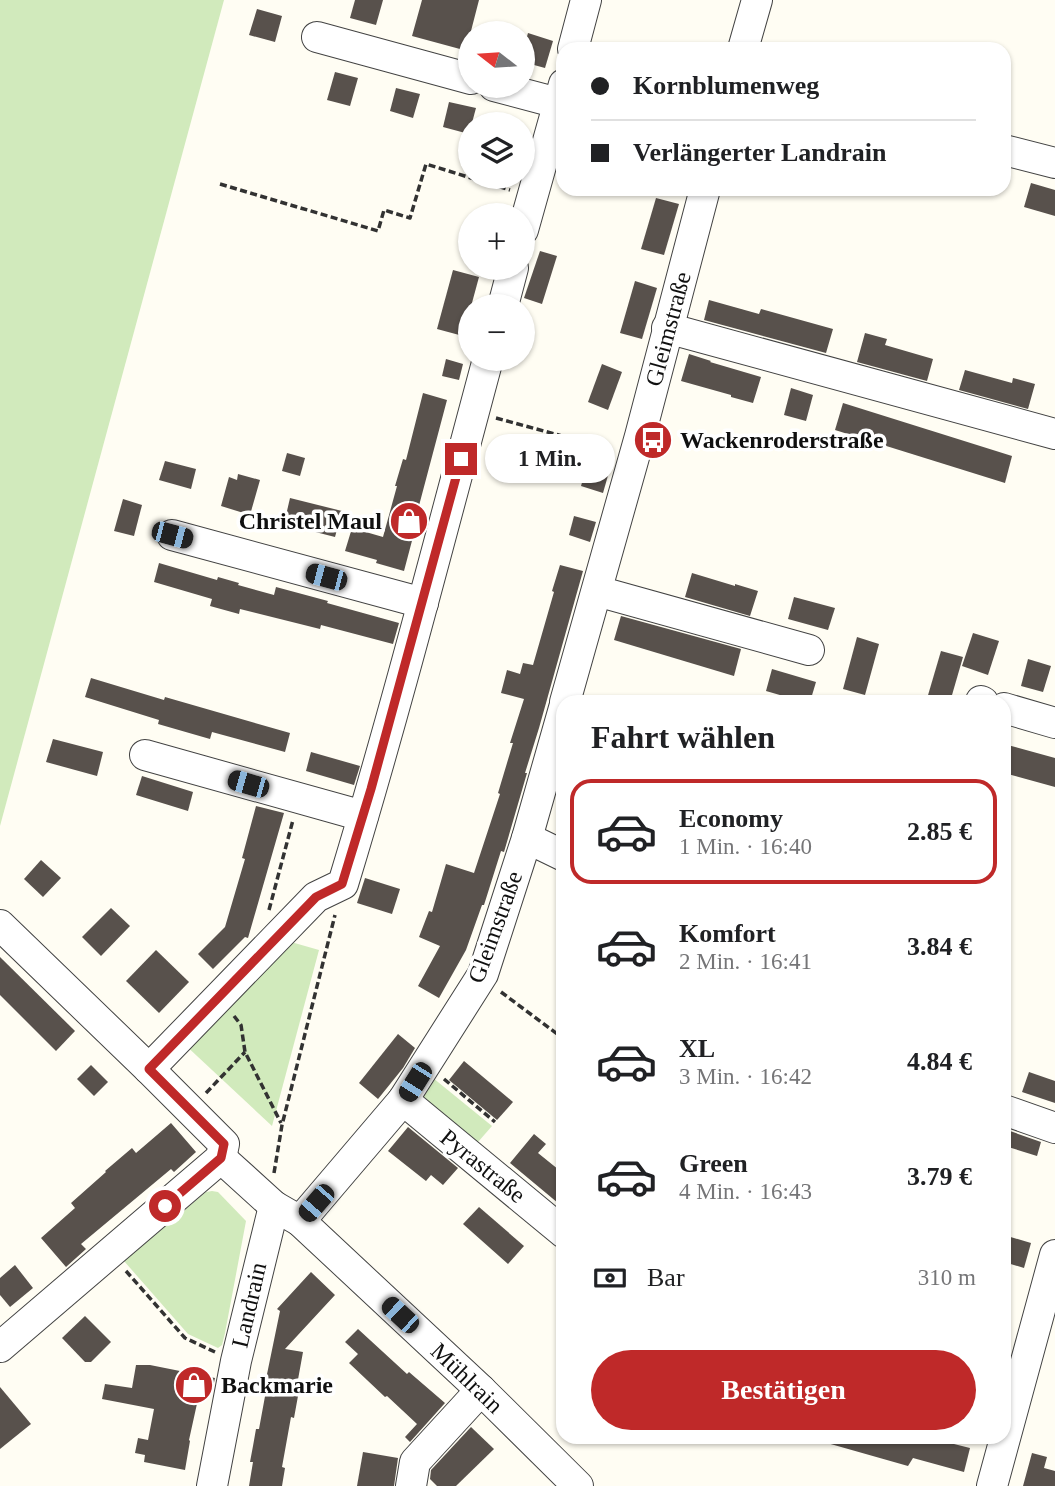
<!DOCTYPE html>
<html lang="de">
<head>
<meta charset="utf-8">
<style>
	body { margin:0; font-family:"Times New Roman",serif; background:#f6f6f6; color:#202124; height:100vh; display:flex; flex-direction:column; font-size:26px; white-space:nowrap }
	* { box-sizing:border-box; margin:0 }
	p { font-size:23px; color:#757577 }
	.icon { flex:none; width:38px; height:38px; fill:none; stroke:currentColor; stroke-width:2; stroke-linecap:round; stroke-linejoin:round }
	.map { position:relative; flex:1; overflow:hidden }
	.details { position:absolute; left:556px; top:695px; width:455px; height:749px; display:flex; flex-direction:column; background:#fff; border-radius:21px; box-shadow:0 2px 5px #0004 }
	.details>* { flex:none }
	.banner { position:absolute; left:556px; top:42px; width:455px; height:154px; border-radius:21px; box-shadow:0 2px 5px #0004; display:grid; align-content:center; height:154px; padding:0 35px; background:#fff }
	.needle { width:46px; rotate:287deg }
	.tools { position:absolute; left:458px; top:21px; display:grid; gap:14px }
	.tools a { display:grid; place-items:center; width:77px; height:77px; border-radius:50%; background:#fff; box-shadow:0 2px 5px #0004; font-size:35px }
	.end { position:absolute; width:32px; height:32px; margin:-16px; border:9px solid #bf2929; background:#fff; box-shadow:0 0 0 4px #fff }
	.from { border-radius:50% }
	.bubble { position:absolute; height:49px; border-radius:24px; background:#fff; box-shadow:0 2px 5px #0004; font-size:23px; font-weight:800; line-height:49px; text-align:center }
	.car { position:absolute; width:21px; height:42px; margin:-21px -10px; border-radius:9px; box-shadow:0 0 5px 2px #0007; background:linear-gradient(#222 24%,#8ab4d8 0 40%,#222 0 76%,#8ab4d8 0 86%,#222 0) }
	.banner b { display:flex; align-items:center; gap:24px; height:66px; font-size:26px }
	.banner b+b { border-top:2px solid #e0e0e0 }
	.banner i { width:18px; height:18px; background:#202124 }
	ul { padding:0; list-style:none }
	li { display:flex; align-items:center; gap:21px; height:105px; margin:0 14px 10px; padding:0 21px; border:4px solid transparent; border-radius:21px }
	li div { flex:1 }
	li b { display:block; font-size:26px }
	li em { font-style:normal; font-weight:800 }
	li.active { border-color:#bf2929 }
	li>.icon { width:63px; height:63px; stroke-width:1.5 }
	h2 { padding:0 35px; font-size:32px; line-height:84px }
	.pay { display:flex; align-items:center; gap:18px; height:77px; padding:0 35px; font-size:26px }
	.pay p { margin-inline-start:auto }
	.button { display:flex; gap:14px; margin-top:auto; padding:14px 35px }
	.button a { flex:1; height:80px; border-radius:42px; background:#bf2929; color:#fff; font-size:28px; font-weight:800; line-height:80px; text-align:center }
	.map>svg:first-child { display:block }
	.green { fill:#d1eabc }
	.building { fill:#58514c }
	.lines { fill:none; stroke-linecap:round; stroke-linejoin:round }
	.minor-casing { stroke:#434343; stroke-width:32 }
	.path { stroke:#323232; stroke-width:3.5; stroke-dasharray:7 3.5; stroke-linecap:butt }
	.minor { stroke:#fff; stroke-width:30 }
	.route { stroke:#bf2929; stroke-width:9 }
	.labels { text-anchor:middle; stroke-width:7; stroke-linejoin:round; paint-order:stroke }
	.street-label { font-size:24px; fill:#101010; stroke:#fff }
	.poi-label { font-size:24px; font-weight:bold; fill:#101010; stroke:#fff; text-anchor:start }
</style>
</head>
<body>
<div class="map">
<svg width="1055" height="1486" viewBox="0 0 1055 1486">
	<rect width="100%" height="100%" fill="#fffdf3"/>
	<g class="green">
		<path d="M0 0H224L0 826Z"/>
		<path d="M284 940 319 950 272 1126 182 1042Z"/>
		<path d="M433 1078 492 1126 471 1150 414 1101Z"/>
		<path d="M212 1191 218 1192 246 1221 225 1333 222 1345 218 1348 188 1334 124 1261 206 1192Z"/>
	</g>
	<g class="building">
		<path d="M355 0H383L376 25 350 18Z"/>
		<path d="M422 0H479L471 31V52L412 36Z"/>
		<path d="M257 9 282 16 275 42 249 35Z"/>
		<path d="M528 33 553 41 545 68 523 62V50Z"/>
		<path d="M335 72 358 78 350 106 327 100Z"/>
		<path d="M396 88 420 94 413 118 390 111Z"/>
		<path d="M449 102 476 108 469 134 443 127Z"/>
		<path d="M1031 183 1055 190V216L1024 207Z"/>
		<path d="M656 198 679 204 664 255 641 249Z"/>
		<path d="M540 251 557 256 542 304 524 298Z"/>
		<path d="M453 270 479 277 463 336 437 329Z"/>
		<path d="M635 281 657 288 642 339 620 333Z"/>
		<path d="M709 300 759 314 761 309 833 329 826 353 704 320Z"/>
		<path d="M865 333 887 339 885 345 933 359 927 381 857 362Z"/>
		<path d="M689 354 711 361 710 362 761 377 753 403 731 397V395L681 381Z"/>
		<path d="M446 359 463 364 459 380 442 376Z"/>
		<path d="M602 364 622 372 608 410 588 402Z"/>
		<path d="M965 370 1012 383 1013 378 1035 384 1028 409 959 390Z"/>
		<path d="M791 388 813 395 806 421 784 415Z"/>
		<path d="M423 393 447 400 416 517 418 518 404 571 376 563 377 560 345 551 352 528 383 537 397 486H395L403 459 406 460Z"/>
		<path d="M843 403 1012 456 1005 483 835 430Z"/>
		<path d="M287 453 305 458 300 476 282 471Z"/>
		<path d="M165 461 196 469 191 489 159 480Z"/>
		<path d="M587 465 609 472 603 493 581 486Z"/>
		<path d="M238 474 260 480 250 515 221 506 229 477 237 480Z"/>
		<path d="M290 498 342 511 335 537 284 524Z"/>
		<path d="M123 499 142 505 134 536 114 531Z"/>
		<path d="M574 516 596 522 590 542 569 535Z"/>
		<path d="M159 563 217 580 218 577 239 583 238 585 274 595 276 587 328 601 327 603 399 623 393 644 321 625 320 629 240 609 239 614 210 606 212 599 154 582Z"/>
		<path d="M560 565 583 571 539 728 525 773H527L504 852 501 851 484 905H482L466 950 439 998 418 986 440 946 419 937 429 911 432 912 446 864 474 873 500 794 498 793 513 743H510L524 699 501 693 507 670 520 674 523 663 533 665 554 592 552 591Z"/>
		<path d="M692 573 735 586V584L758 591 750 616 685 597Z"/>
		<path d="M794 597 835 608 828 630 788 619Z"/>
		<path d="M621 616 741 649 734 676 614 640Z"/>
		<path d="M973 633 999 641 988 675 962 666Z"/>
		<path d="M857 637 879 644 865 695 843 689Z"/>
		<path d="M941 651 963 657 950 702H926Z"/>
		<path d="M1028 659 1051 666 1043 692 1021 686Z"/>
		<path d="M772 669 816 682 810 702H804L766 691Z"/>
		<path d="M91 678 164 700 165 697 290 733 285 752 212 732 210 739 158 724 159 720 85 697Z"/>
		<path d="M53 739 103 752 97 776 46 762Z"/>
		<path d="M1004 744 1055 758V787L1004 773Z"/>
		<path d="M311 752 360 766 354 785 306 771Z"/>
		<path d="M142 776 193 792 188 811 136 795Z"/>
		<path d="M256 806 284 813 248 938 245 937 213 969 198 954 225 927 245 859 242 858Z"/>
		<path d="M41 860 61 878 43 897 24 879Z"/>
		<path d="M365 878 400 889 392 914 357 903Z"/>
		<path d="M111 908 130 926 101 956 82 937Z"/>
		<path d="M156 950 189 982 159 1013 126 981Z"/>
		<path d="M0 957 75 1031 56 1051 0 995Z"/>
		<path d="M398 1034 415 1048 403 1068 378 1099 359 1083Z"/>
		<path d="M464 1061 513 1102 497 1120 449 1080Z"/>
		<path d="M91 1065 108 1082 94 1096 77 1079Z"/>
		<path d="M1029 1072 1055 1081V1103L1022 1092Z"/>
		<path d="M171 1123 196 1152 174 1172 171 1169 81 1244 86 1249 66 1267 41 1238 75 1208 71 1203 106 1172 105 1171 132 1148 136 1153Z"/>
		<path d="M408 1127 458 1168 443 1185 431 1175 426 1181 388 1151Z"/>
		<path d="M1010 1131 1041 1142 1037 1156 1005 1146Z"/>
		<path d="M534 1134 546 1144 538 1153 564 1174V1208L510 1163Z"/>
		<path d="M479 1207 524 1246 508 1264 463 1224Z"/>
		<path d="M1004 1235 1031 1243 1024 1268 1004 1262Z"/>
		<path d="M15 1265 33 1288 10 1307 0 1295V1278Z"/>
		<path d="M311 1272 335 1295 285 1349 303 1352 297 1385H300L294 1418 291 1417 282 1467 285 1468 282 1486H249L253 1462H250L253 1446 256 1429H259L268 1380 266 1379 280 1311 277 1309Z"/>
		<path d="M85 1316 111 1342 91 1362H85L62 1338Z"/>
		<path d="M358 1329 407 1374 409 1372 445 1403 410 1442 405 1437 417 1424 387 1396 385 1397 349 1363 358 1354 345 1342Z"/>
		<path d="M136 1365H150L215 1378 212 1392 200 1390 189 1440 190 1441 185 1470 144 1462 145 1455 135 1453 138 1438 148 1440 154 1409 102 1399 105 1384 132 1388Z"/>
		<path d="M0 1387 31 1424 0 1449Z"/>
		<path d="M471 1427 494 1449 456 1486H437L430 1479 431 1470Z"/>
		<path d="M820 1437H926L970 1448 964 1472 913 1458 908 1466 820 1441Z"/>
		<path d="M363 1452 398 1458 394 1486H357Z"/>
		<path d="M1032 1453 1047 1457 1044 1468 1055 1471V1486H1023Z"/>
	</g>
	<g class="lines">
		<g class="minor-casing">
			<g id="minor">
				<path d="M317 37 471 79"/>
				<path d="M573 49 586 0"/>
				<path d="M743 49 757 0"/>
				<path d="M494 86 558 103"/>
				<path d="M1004 150 1055 163"/>
				<path d="M523 230 564 84"/>
				<path d="M503 306 513 268"/>
				<path d="M667 328 1055 434"/>
				<path d="M172 535 423 603"/>
				<path d="M597 591 809 650"/>
				<path d="M981 701 983 702"/>
				<path d="M565 702 640 436 705 189"/>
				<path d="M1004 708 1055 723"/>
				<path d="M145 755 363 816"/>
				<path d="M527 838 564 856"/>
				<path d="M0 925 149 1069 224 1144 221 1158"/>
				<path d="M149 1069 316 897 343 884C396 710 441 534 488 359"/>
				<path d="M403 1100 564 1233"/>
				<path d="M1004 1110 1055 1128"/>
				<path d="M221 1158 274 1206 300 1221 481 1390 578 1486"/>
				<path d="M300 1221 403 1100 483 974 527 838 564 708"/>
				<path d="M0 1347 221 1158"/>
				<path d="M212 1486 236 1361 274 1206"/>
				<path d="M411 1486 415 1462 481 1390"/>
				<path d="M992 1486 1055 1255"/>
			</g>
		</g>
		<g class="path">
			<path d="M220 184 378 231 384 210 410 218 426 164 510 190"/>
			<path d="M496 418 610 449"/>
			<path d="M269 910 293 820"/>
			<path d="M501 992 564 1039"/>
			<path d="M234 1016 241 1025 245 1052 281 1123"/>
			<path d="M444 1079 495 1122"/>
			<path d="M206 1093 245 1052"/>
			<path d="M274 1173 282 1125 335 915"/>
			<path d="M126 1271 185 1338 215 1352"/>
		</g>
		<use href="#minor" class="minor"/>
	</g>
	<g class="lines">
		<path class="route" d="M165 1206 221 1158 224 1144 149 1069 316 897 342 884 371 789 461 459"/>
	</g>
	<defs>
		<g id="bus-disc" transform="scale(2.0125)"><circle r="9.5" fill="#bf2929" stroke="#fff"/><path d="M-5-6H5V4H4V6H2V4H-2V6H-4V4H-5ZM-3.5-4V0h7V-4ZM-3.5 1.2v1.5H-2V1.2ZM2 1.2v1.5H3.5V1.2Z" fill="#fff"/></g>
		<g id="shop-disc" transform="scale(2.0125)"><circle r="9.5" fill="#bf2929" stroke="#fff"/><path d="M-5-2.5h2.3a2.7 3.5 0 0 1 5.4 0H5L5.5 6h-11ZM-1.5-2.5h3a1.5 2.3 0 0 0-3 0Z" fill="#fff"/></g>
	</defs>
	<g fill-rule="evenodd">
		<use href="#bus-disc" x="653" y="440"/>
		<use href="#shop-disc" x="409" y="521"/>
		<use href="#shop-disc" x="194" y="1385"/>
	</g>
	<g class="labels">
		<g class="street-label">
			<text transform="translate(668 329) rotate(-75)" y="8">Gleimstraße</text>
			<text transform="translate(495 927) rotate(-70)" y="8">Gleimstraße</text>
			<text transform="translate(483 1166) rotate(39)" y="8">Pyrastraße</text>
			<text transform="translate(249 1305) rotate(-77)" y="8">Landrain</text>
			<text transform="translate(467 1378) rotate(44)" y="8">Mühlrain</text>
		</g>
		<g class="poi-label">
			<text x="680" y="448">Wackenroderstraße</text>
			<text x="382" y="529" text-anchor="end">Christel Maul</text>
			<text x="221" y="1393">Backmarie</text>
		</g>
	</g>
</svg>
<div class="tools">
<a><svg class="needle" viewBox="-14 -14 28 28"><path d="M0-13l5 13h-10z" fill="#e53935"/><path d="M0 13l5-13h-10z" fill="#757577"/></svg></a>
<a><svg class="icon" aria-label="layers" viewBox="0 0 24 24"><path d="M12 4l9 5-9 5-9-5zM3 14l9 5 9-5"/></svg></a>
<a>+</a>
<a>−</a>
</div>
<i class="end from" style="left:165px;top:1206px"></i>
<i class="end" style="left:461px;top:459px"></i>
<div class="bubble" style="left:485px;top:434px;width:130px">1 Min.</div>
<i class="car" style="left:172px;top:535px;rotate:105deg"></i>
<i class="car" style="left:326px;top:577px;rotate:285deg"></i>
<i class="car" style="left:248px;top:784px;rotate:286deg"></i>
<i class="car" style="left:415px;top:1082px;rotate:212deg"></i>
<i class="car" style="left:316px;top:1203px;rotate:221deg"></i>
<i class="car" style="left:400px;top:1315px;rotate:313deg"></i>
<div class="banner">
<b><i class="from"></i>Kornblumenweg</b>
<b><i></i>Verlängerter Landrain</b>
</div>
<section class="details">
<h2>Fahrt wählen</h2>
<ul>
<li class="active"><svg class="icon" aria-label="car" viewBox="0 0 24 24"><path d="M5 17H2v-5l4-1 3-4h7l3 4 3 1v5h-3M9 17h6M6 11h13"/><circle cx="7" cy="17" r="2"/><circle cx="17" cy="17" r="2"/></svg><div><b>Economy</b><p>1 Min. · 16:40</p></div><em>2.85 €</em></li>
<li><svg class="icon" aria-label="car" viewBox="0 0 24 24"><path d="M5 17H2v-5l4-1 3-4h7l3 4 3 1v5h-3M9 17h6M6 11h13"/><circle cx="7" cy="17" r="2"/><circle cx="17" cy="17" r="2"/></svg><div><b>Komfort</b><p>2 Min. · 16:41</p></div><em>3.84 €</em></li>
<li><svg class="icon" aria-label="car" viewBox="0 0 24 24"><path d="M5 17H2v-5l4-1 3-4h7l3 4 3 1v5h-3M9 17h6M6 11h13"/><circle cx="7" cy="17" r="2"/><circle cx="17" cy="17" r="2"/></svg><div><b>XL</b><p>3 Min. · 16:42</p></div><em>4.84 €</em></li>
<li><svg class="icon" aria-label="car" viewBox="0 0 24 24"><path d="M5 17H2v-5l4-1 3-4h7l3 4 3 1v5h-3M9 17h6M6 11h13"/><circle cx="7" cy="17" r="2"/><circle cx="17" cy="17" r="2"/></svg><div><b>Green</b><p>4 Min. · 16:43</p></div><em>3.79 €</em></li>
</ul>
<div class="pay"><svg class="icon" aria-label="cash" viewBox="0 0 24 24"><path d="M3 7h18v10H3z"/><circle cx="12" cy="12" r="2"/></svg>Bar<p>310 m</p></div>
<div class="button"><a>Bestätigen</a></div>
</section>
</div>
</body>
</html>
